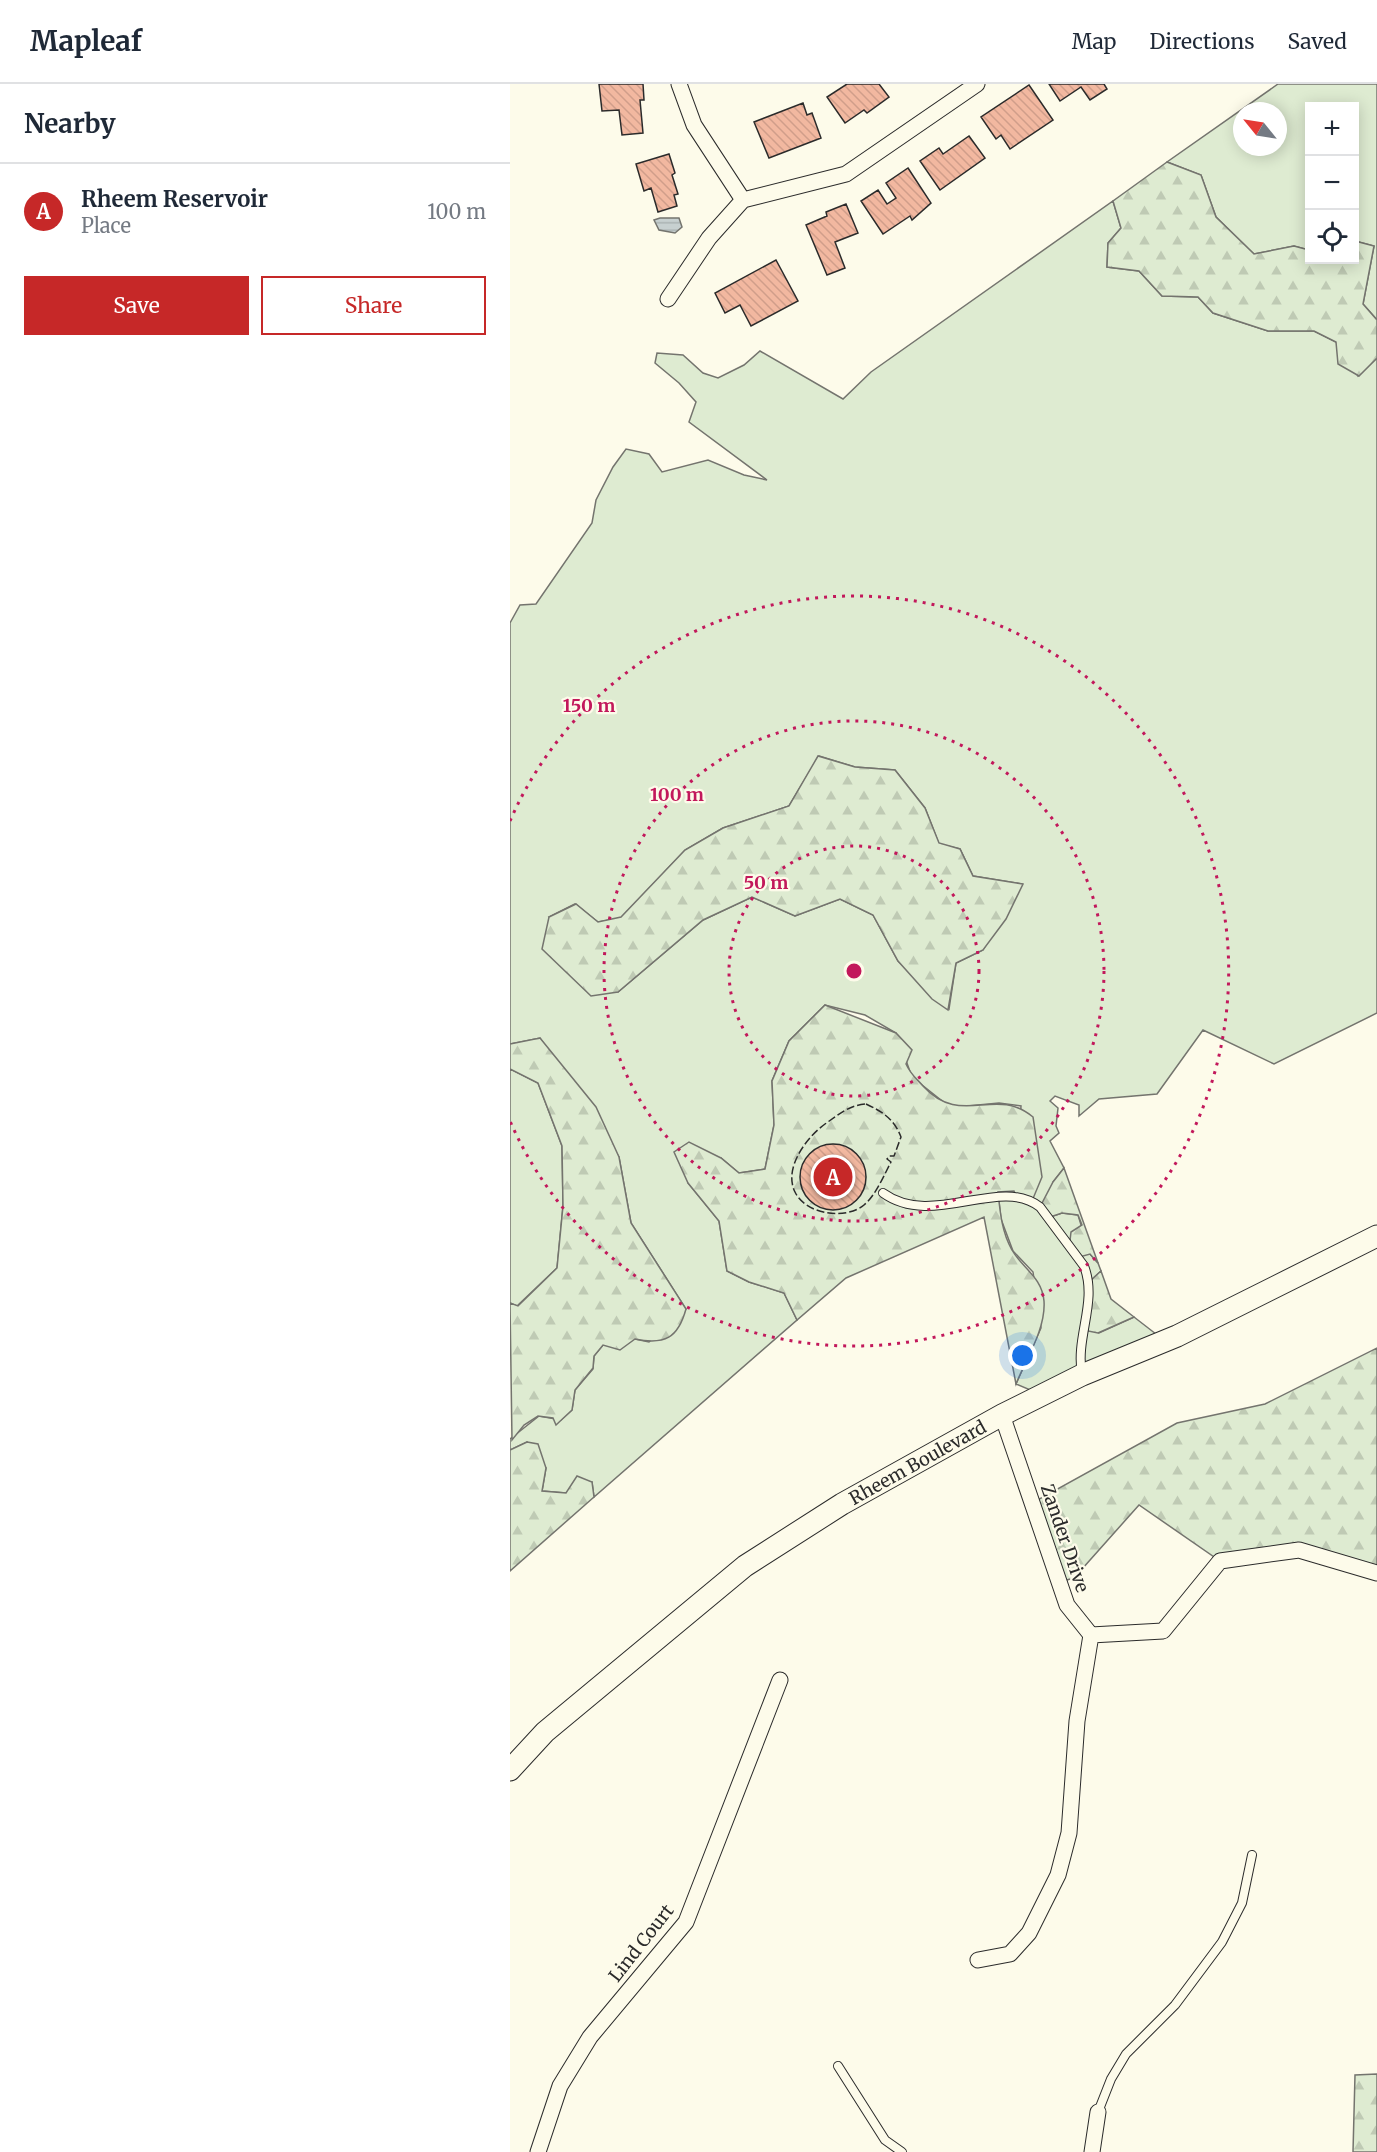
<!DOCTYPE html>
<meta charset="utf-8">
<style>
body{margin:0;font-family:Merriweather,serif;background:#f2f2f3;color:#1f2937}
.controls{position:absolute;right:18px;top:18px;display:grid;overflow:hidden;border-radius:0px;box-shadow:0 3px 15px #0003}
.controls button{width:54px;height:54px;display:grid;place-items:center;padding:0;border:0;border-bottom:2px solid #e0e1e3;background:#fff;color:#1f2937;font:30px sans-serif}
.compass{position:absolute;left:723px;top:18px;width:54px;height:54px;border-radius:50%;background:#fff;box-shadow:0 3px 15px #0003;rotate:300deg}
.you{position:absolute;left:513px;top:1272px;width:21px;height:21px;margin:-15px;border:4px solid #fff;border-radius:50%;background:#1a73e8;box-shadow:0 0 0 9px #1a73e833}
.badge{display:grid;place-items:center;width:39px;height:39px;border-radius:50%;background:#c62828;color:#fff;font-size:20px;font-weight:700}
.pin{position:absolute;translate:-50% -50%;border:3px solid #fff;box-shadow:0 2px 6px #0006}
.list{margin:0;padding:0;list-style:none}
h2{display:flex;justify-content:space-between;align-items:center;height:78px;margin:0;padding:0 24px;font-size:26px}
h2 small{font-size:20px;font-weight:400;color:#747a83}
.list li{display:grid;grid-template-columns:39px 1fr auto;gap:18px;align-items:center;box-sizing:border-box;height:96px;padding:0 24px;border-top:2px solid #e0e1e3}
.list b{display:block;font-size:22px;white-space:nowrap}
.list p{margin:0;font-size:20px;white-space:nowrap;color:#747a83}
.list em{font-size:20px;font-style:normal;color:#747a83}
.actions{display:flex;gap:12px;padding:18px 24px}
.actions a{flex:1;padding:14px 0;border:2px solid #c62828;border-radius:0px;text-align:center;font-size:21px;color:#c62828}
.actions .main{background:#c62828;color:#fff}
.icon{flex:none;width:33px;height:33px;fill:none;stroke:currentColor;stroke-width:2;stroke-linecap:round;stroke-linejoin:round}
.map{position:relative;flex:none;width:867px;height:2068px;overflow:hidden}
header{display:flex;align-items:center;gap:36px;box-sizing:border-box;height:84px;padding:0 30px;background:#fff;border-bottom:2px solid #e0e1e3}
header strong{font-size:28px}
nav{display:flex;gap:33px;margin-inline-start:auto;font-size:21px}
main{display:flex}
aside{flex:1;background:#fff}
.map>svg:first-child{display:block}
.green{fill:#deebd1;stroke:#74746e;stroke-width:1.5;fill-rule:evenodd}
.forest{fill:url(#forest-firs);stroke:#74746e;stroke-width:1.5}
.water{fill:url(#water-rules);stroke:#74746e;stroke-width:1.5}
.building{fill:url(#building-back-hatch);stroke:#2b2b2b;stroke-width:1.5}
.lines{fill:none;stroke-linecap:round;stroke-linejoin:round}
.lane-casing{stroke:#2b2b2b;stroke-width:10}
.street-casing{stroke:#2b2b2b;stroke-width:17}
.secondary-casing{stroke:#2b2b2b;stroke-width:23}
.lane{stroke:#fdfbea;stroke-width:8}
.street{stroke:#fdfbea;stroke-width:15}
.secondary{stroke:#fdfbea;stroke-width:21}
.fence{stroke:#2b2b2b;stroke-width:1.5;stroke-dasharray:8 3;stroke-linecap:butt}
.ring{fill:none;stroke:#c2185b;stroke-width:3;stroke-dasharray:3 6}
.labels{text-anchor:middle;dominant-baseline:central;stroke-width:4.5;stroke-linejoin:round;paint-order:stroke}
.street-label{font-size:18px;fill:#2b2b2b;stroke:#fdfbea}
.centre{fill:#c2185b;stroke:#fdfbea;stroke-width:3}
.ring-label{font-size:18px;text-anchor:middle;font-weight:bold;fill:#c2185b;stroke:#fdfbea;stroke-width:4.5;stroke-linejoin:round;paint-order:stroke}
</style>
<header>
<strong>Mapleaf</strong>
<nav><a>Map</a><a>Directions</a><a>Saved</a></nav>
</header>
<main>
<aside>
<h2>Nearby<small></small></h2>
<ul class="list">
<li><span class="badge">A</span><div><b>Rheem Reservoir</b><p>Place</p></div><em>100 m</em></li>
</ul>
<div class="actions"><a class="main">Save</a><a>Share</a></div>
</aside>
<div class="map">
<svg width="867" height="2068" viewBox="0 0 867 2068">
<defs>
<pattern id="forest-firs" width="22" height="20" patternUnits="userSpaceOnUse" patternTransform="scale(1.5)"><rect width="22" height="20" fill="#deebd1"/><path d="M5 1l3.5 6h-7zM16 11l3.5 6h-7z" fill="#bfcab4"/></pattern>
<pattern id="water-rules" width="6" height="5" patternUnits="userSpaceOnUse" patternTransform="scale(1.5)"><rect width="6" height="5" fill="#c7d0d0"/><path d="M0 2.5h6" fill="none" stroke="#abb3b3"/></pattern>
<pattern id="building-back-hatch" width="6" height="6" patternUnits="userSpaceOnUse" patternTransform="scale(1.5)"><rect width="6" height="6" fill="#f2b8a0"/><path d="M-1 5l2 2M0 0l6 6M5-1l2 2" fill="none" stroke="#d09e8a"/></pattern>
</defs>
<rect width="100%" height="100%" fill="#fdfbea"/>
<!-- green -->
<path class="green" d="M 768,0 L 867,0 L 867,236 L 853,220 L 864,162 L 845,157 L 844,22 L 800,22 L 799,166 L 784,162 L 744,170 L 706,133 L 691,91 L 657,78 ZM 732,27 L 768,27 L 768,63 L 732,63 Z
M 603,117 L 611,144 L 598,159 L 597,183 L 629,187 L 652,212 L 688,213 L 703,229 L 758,247 L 804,247 L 826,258 L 848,292 L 867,274 L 867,929 L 764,980 L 693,946 L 647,1010 L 589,1015 L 569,1032 L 569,1021 L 545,1012 L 540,1017 L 548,1024 L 546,1042 L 549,1049 L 540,1057 L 554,1084 L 543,1098 L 537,1134 L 552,1129 L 568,1131 L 580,1170 L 588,1179 L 591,1187 L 579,1198 L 589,1249 L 624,1233 L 655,1257 L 532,1311 L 506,1300 L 531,1244 L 523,1188 L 503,1167 L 491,1135 L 488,1108 L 505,1107 L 511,1022 L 489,1019 L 447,1023 L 436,1020 L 402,993 L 386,949 L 355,931 L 315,921 L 279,957 L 262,997 L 264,1041 L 255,1085 L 229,1089 L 211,1074 L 178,1099 L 209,1137 L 217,1187 L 239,1198 L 274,1209 L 287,1236 L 84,1413 L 82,1398 L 56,1409 L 32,1407 L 36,1384 L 17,1358 L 0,1366 L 0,1355 L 29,1332 L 51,1336 L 62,1326 L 65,1306 L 83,1285 L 84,1272 L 93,1261 L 125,1255 L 139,1258 L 176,1225 L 121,1139 L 109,1073 L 30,954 L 0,960 L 0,539 L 10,521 L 26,520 L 82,439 L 86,416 L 103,383 L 116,365 L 139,370 L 152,388 L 198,376 L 234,391 L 257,396 L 179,338 L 186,318 L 169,299 L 145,279 L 147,269 L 173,271 L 193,289 L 208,294 L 234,281 L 250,267 L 333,315 L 361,288 ZM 309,672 L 345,683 L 385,686 L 415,724 L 429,760 L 450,765 L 463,792 L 512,800 L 473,866 L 446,879 L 439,925 L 388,877 L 363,831 L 330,815 L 285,832 L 242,813 L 193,836 L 108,908 L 39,833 L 65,820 L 88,838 L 111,834 L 175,766 L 213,744 L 279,722 Z
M 0,985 L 28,999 L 52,1062 L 53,1122 L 47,1184 L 7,1222 L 0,1219 Z"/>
<!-- forest -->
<path class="forest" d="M 657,78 L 691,91 L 706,133 L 744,170 L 784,162 L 799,166 L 800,176 L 844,176 L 845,157 L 864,162 L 853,220 L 867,236 L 867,274 L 849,292 L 828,280 L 826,258 L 804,247 L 758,247 L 703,229 L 688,213 L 652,212 L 629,187 L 597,183 L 598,159 L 611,144 L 603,117 Z
M 308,672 L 345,683 L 385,686 L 415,724 L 429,759 L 450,765 L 463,792 L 513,800 L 496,835 L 473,866 L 446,879 L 438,926 L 422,915 L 388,877 L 363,831 L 330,815 L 285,832 L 242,813 L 193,836 L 108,908 L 81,912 L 32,865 L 39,833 L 66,820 L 88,838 L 111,833 L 175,766 L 213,744 L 279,722 Z
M 315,921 L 386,949 L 402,966 L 396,980 C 401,991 406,994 413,1002 C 451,1044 485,1001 523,1033 L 532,1093 L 522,1117 L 507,1114 L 504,1107 L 488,1108 C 490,1128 492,1149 502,1166 C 512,1184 532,1193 534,1217 C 536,1245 516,1275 506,1300 L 474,1133 L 336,1194 L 287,1236 L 274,1209 L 239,1198 L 217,1187 L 209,1137 L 178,1099 L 164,1068 L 179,1058 L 211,1074 L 229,1089 L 255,1085 L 264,1041 L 262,997 L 279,957 Z
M 30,954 L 86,1023 L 109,1073 L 121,1139 L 176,1225 C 168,1254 155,1261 125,1255 L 110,1266 L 93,1261 L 84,1272 L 83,1284 L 65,1306 L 62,1326 L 46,1341 L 43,1334 L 28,1332 L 14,1341 L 2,1356 L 0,1219 L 8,1222 L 47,1184 L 53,1122 L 52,1062 L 28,999 L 0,985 L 0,960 Z
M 554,1084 L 588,1179 L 580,1170 L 566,1174 L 559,1165 L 561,1148 L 572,1141 L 568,1131 L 552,1129 L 537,1134 L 530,1123 L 543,1098 Z
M 591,1187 L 601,1215 L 624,1233 L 588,1249 L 573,1246 L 579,1198 Z
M 867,1264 L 867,1489 L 789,1466 L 710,1477 L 629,1421 L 564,1494 L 549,1498 L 522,1419 L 667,1339 L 755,1320 Z
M 17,1358 L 28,1360 L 36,1384 L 32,1407 L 56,1409 L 67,1392 L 82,1398 L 84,1413 L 0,1487 L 0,1366 Z
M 867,1990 L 867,2068 L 843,2068 L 845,1991 Z"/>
<!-- water -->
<path class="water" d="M 150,134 L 169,134 L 172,143 L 165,149 L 149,146 L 144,136 Z"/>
<!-- building -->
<path class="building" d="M 89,0 L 133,0 L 134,16 L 130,16 L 133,49 L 112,51 L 109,26 L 92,27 Z
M 337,0 L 369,0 L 379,13 L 357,29 L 354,26 L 335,39 L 317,13 Z
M 539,0 L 594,0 L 597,5 L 580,16 L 571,3 L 550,17 Z
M 519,1 L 543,36 L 500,65 L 491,51 L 486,55 L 471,33 Z
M 293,19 L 297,31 L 302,29 L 311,54 L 259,74 L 244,38 Z
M 459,52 L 475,74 L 430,106 L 410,77 L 429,64 L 433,70 Z
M 159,70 L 165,89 L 162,91 L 168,110 L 164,111 L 167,122 L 148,128 L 141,104 L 134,107 L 126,80 Z
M 398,84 L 421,119 L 402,136 L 400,132 L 373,150 L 351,117 L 368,106 L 377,120 L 386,114 L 376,99 Z
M 336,120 L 348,149 L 325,158 L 335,184 L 317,191 L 296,141 L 317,132 L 316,128 Z
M 266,176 L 288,217 L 241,242 L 230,221 L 215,229 L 205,209 Z
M290 1093a33 33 0 1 1 66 0a33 33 0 1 1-66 0Z"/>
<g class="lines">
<!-- lane casing -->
<g class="lane-casing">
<path id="lane" d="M 373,1109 C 423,1145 489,1091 530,1123 L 574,1182 C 588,1218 565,1253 572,1290
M 328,1982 L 375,2056 L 392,2068
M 588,2028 L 601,1995 L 616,1970 L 665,1921 L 712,1858 L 732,1819 L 742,1771"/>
</g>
<!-- street casing -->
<g class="street-casing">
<path id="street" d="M 169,0 L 184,41 L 233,116
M 158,215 L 199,154 L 233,116 L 336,90 L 467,0
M 492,1331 L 557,1521 L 581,1551 L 653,1547 L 710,1477 L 789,1466 L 867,1489
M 468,1876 L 500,1870 L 519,1849 L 548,1791 L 559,1749 L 567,1637 L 581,1551
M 28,2068 L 50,2002 L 80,1953 L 176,1838 L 270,1596
M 582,2068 L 588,2028"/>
</g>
<!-- secondary casing -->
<g class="secondary-casing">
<g id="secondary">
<path id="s1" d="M 0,1686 L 35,1648 L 235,1482 L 332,1420 L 492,1331 L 572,1291 L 667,1252 L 867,1152"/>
</g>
</g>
<!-- lane -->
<use href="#lane" class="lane"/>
<!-- street -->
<use href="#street" class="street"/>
<!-- secondary -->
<use href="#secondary" class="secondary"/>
<!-- fence -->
<path class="fence" d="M 356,1020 C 373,1028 384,1035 391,1053 L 384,1072 L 379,1072 L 377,1075 L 381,1078 C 374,1091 366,1111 354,1121 C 336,1136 296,1131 285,1108 C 273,1084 297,1053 315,1040 C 328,1031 339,1021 356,1020 Z"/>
</g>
<!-- distance rings -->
<g class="ring">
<circle cx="344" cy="887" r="125"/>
<circle cx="344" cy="887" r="250"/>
<path d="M0 737A375 375 0 1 1 0 1037"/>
</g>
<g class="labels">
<!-- street labels -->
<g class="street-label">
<text stroke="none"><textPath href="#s1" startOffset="513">Rheem Boulevard</textPath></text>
<text transform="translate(555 1454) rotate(71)">Zander Drive</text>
<text transform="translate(131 1859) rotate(-52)">Lind Court</text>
</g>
</g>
<circle cx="344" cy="887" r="9" class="centre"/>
<g class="ring-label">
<text x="79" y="628">150 m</text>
<text x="167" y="717">100 m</text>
<text x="256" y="805">50 m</text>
</g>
</svg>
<div class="controls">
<button>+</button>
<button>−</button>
<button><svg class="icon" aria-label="locate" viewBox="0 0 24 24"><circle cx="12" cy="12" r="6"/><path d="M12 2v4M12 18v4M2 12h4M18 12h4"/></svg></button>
</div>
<svg class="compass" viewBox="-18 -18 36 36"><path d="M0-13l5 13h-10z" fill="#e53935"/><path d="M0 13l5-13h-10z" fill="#747a83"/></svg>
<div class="you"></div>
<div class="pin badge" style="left:323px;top:1093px">A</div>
</div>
</main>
